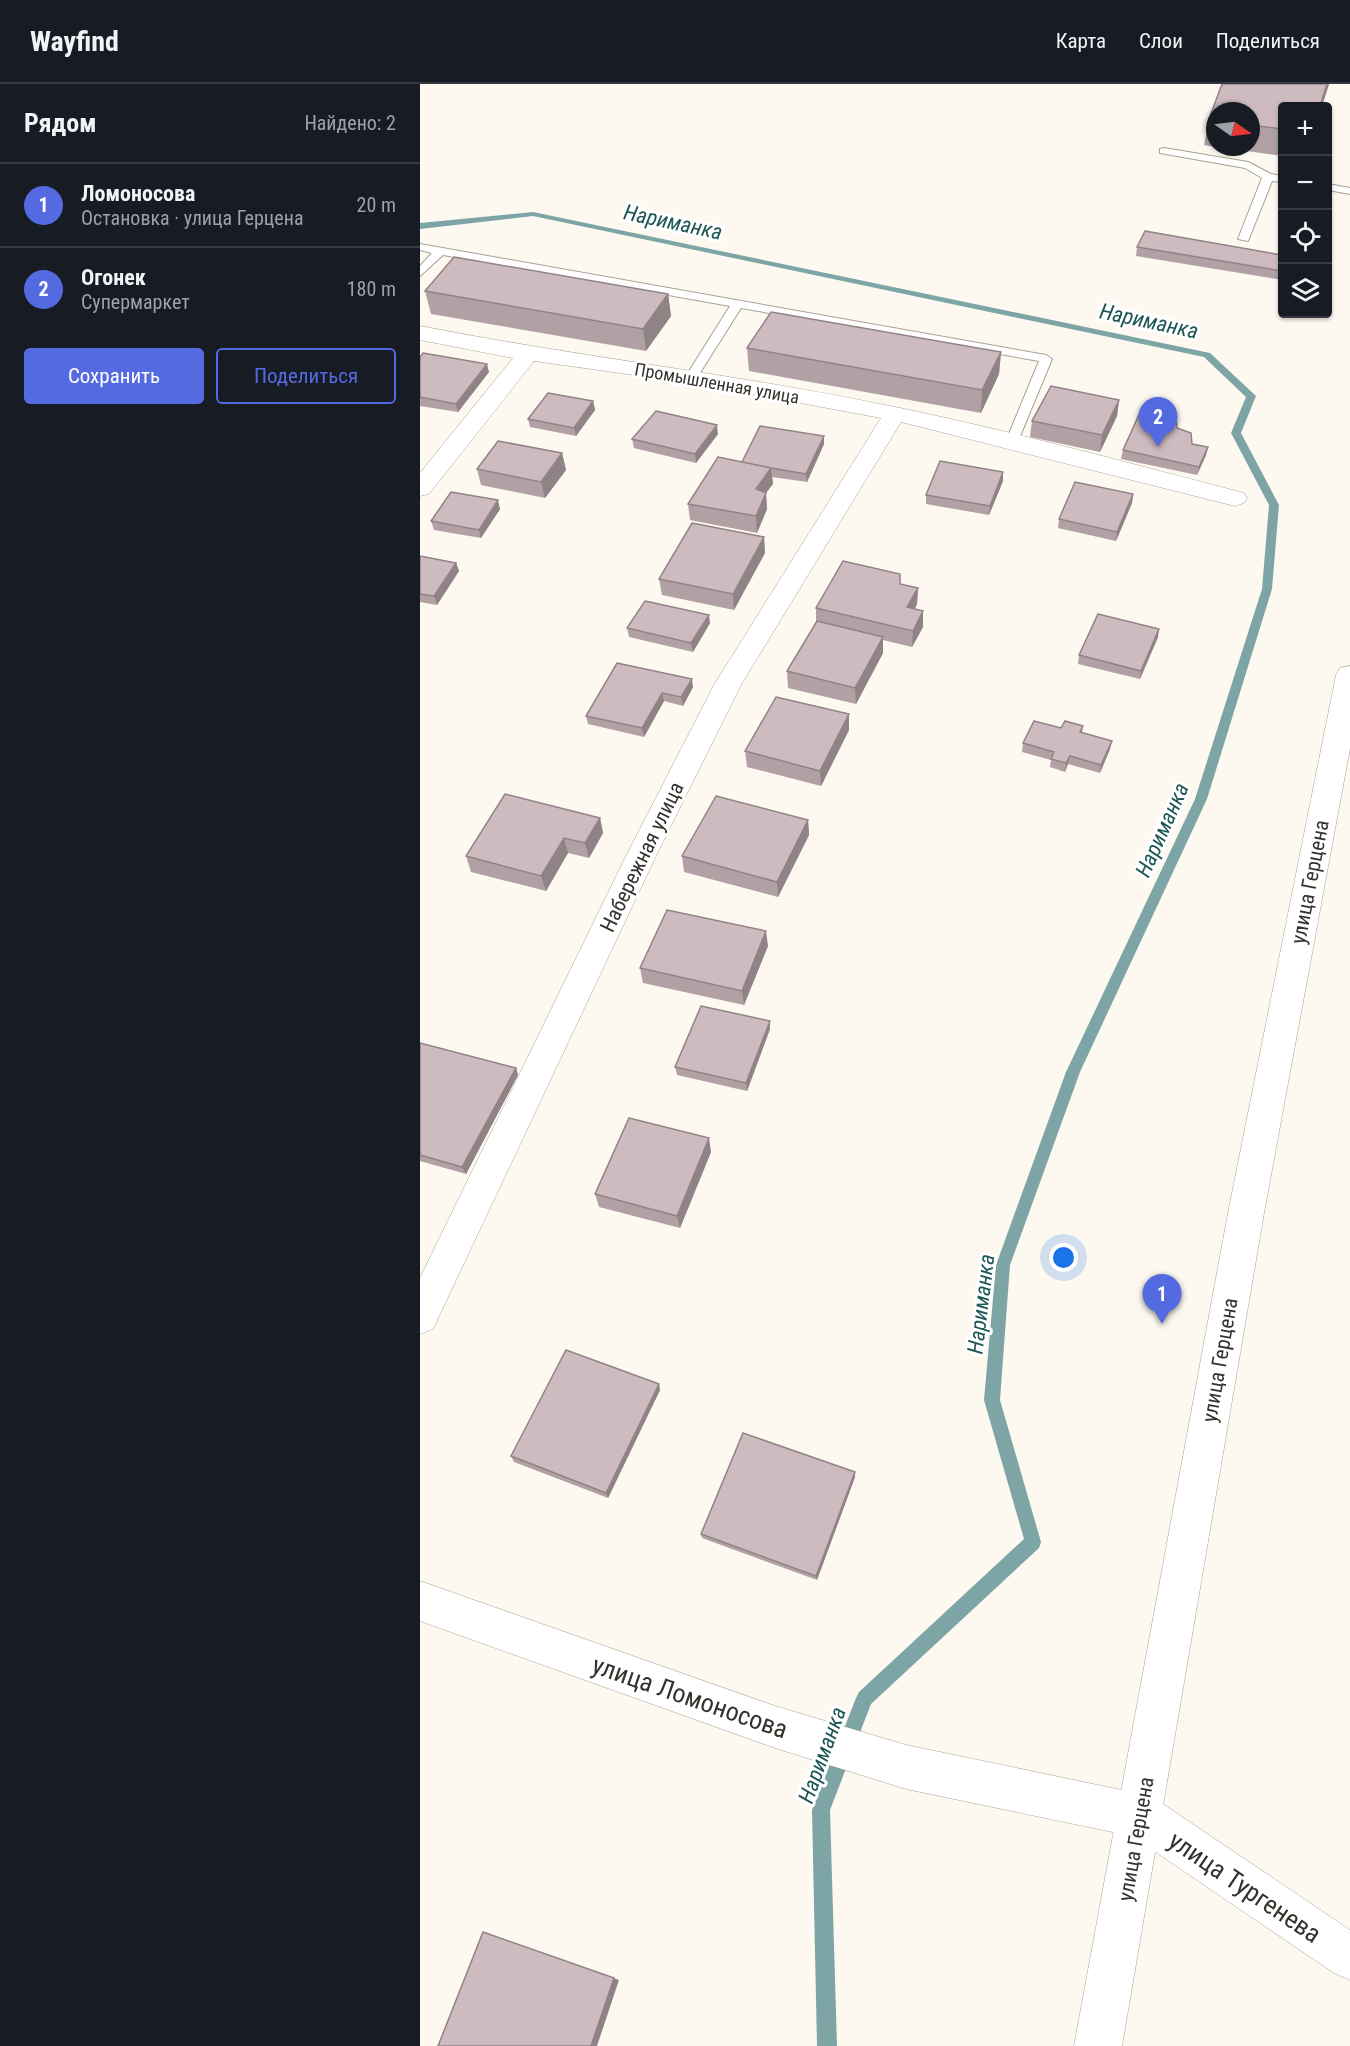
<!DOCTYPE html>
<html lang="ru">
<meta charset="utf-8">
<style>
body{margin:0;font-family:"Roboto Condensed",sans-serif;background:#242831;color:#f1f3f6}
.controls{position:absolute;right:18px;top:18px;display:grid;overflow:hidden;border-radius:6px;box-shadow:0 2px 4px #0004}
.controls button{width:54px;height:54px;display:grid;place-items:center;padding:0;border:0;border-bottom:2px solid #363941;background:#171b24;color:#f1f3f6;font:30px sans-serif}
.compass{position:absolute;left:786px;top:18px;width:54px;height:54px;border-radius:50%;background:#171b24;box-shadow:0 2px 4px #0004;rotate:104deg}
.you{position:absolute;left:644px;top:1174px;width:21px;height:21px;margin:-15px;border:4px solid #fff;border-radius:50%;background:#1a73e8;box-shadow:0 0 0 9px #1a73e833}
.badge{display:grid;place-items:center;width:39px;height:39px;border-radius:50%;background:#536ae0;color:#fff;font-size:20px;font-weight:700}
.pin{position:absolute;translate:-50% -50px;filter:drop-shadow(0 2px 3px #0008)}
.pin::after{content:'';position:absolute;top:32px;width:21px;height:18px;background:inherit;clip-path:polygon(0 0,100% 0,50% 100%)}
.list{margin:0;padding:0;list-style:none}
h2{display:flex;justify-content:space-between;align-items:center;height:78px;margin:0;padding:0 24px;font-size:26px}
h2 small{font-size:20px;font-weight:400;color:#9ea1a6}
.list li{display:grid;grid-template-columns:39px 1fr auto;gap:18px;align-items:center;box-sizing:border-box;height:84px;padding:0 24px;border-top:2px solid #363941}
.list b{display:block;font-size:22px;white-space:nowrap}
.list p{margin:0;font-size:20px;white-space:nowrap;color:#9ea1a6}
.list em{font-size:20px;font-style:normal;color:#9ea1a6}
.actions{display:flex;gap:12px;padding:18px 24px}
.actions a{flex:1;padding:14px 0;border:2px solid #536ae0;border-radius:6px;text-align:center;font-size:21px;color:#536ae0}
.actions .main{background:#536ae0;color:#fff}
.icon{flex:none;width:33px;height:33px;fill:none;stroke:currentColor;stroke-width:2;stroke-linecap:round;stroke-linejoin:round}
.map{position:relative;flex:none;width:930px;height:1962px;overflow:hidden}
header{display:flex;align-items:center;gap:36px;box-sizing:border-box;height:84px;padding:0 30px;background:#171b24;border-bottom:2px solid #363941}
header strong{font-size:28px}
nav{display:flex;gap:33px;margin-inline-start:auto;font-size:21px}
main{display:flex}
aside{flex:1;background:#171b24}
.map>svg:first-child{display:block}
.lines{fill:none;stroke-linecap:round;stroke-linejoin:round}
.stream{fill:#7ea5a5;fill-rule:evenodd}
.service-casing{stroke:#a9a193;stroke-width:2}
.minor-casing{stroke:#a9a193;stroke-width:1}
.tertiary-casing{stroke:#a9a193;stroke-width:1}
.secondary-casing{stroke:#a9a193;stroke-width:1}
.service{fill:#fff;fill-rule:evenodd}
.minor{fill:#fff;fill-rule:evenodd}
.tertiary{fill:#fff;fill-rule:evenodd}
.secondary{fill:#fff;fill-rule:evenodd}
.wall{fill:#b1a1a5}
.shaded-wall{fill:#908386}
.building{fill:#cebbc0;stroke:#908386;stroke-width:1.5}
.labels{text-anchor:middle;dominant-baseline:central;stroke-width:6;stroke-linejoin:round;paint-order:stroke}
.far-street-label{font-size:18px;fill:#36322d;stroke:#fff}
.street-label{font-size:21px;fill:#36322d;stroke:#fff}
.water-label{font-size:22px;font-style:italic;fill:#1e5656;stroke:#fff}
.near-street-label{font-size:26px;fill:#36322d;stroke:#fff}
</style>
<header>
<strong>Wayfind</strong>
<nav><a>Карта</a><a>Слои</a><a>Поделиться</a></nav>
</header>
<main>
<aside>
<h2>Рядом<small>Найдено: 2</small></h2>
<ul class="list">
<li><span class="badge">1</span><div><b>Ломоносова</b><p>Остановка · улица Герцена</p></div><em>20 m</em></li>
<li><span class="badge">2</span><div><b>Огонек</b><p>Супермаркет</p></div><em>180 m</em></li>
</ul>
<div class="actions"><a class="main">Сохранить</a><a>Поделиться</a></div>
</aside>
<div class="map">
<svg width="930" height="1962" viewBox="0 0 930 1962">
<rect width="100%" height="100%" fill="#fef9f0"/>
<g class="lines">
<!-- stream -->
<path class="stream" d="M 113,128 L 790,269 L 836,312 L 821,349 L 859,421 L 852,505 L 787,715 L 660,988 L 590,1181 L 580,1316 L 621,1458 L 619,1464 L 451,1620 L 410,1726 L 417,1962 L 397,1962 L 392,1726 L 436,1614 L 439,1608 L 604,1455 L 564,1316 L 576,1181 L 646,988 L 775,715 L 842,505 L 849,421 L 811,349 L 826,313 L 784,273 L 113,132 L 0,145 L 0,139 Z"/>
<!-- service casing -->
<g class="service-casing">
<path id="service" d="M 744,64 L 828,78 L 851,90 L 862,92 L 862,98 L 852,97 L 828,157 L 818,155 L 842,94 L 825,84 L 740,69 L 740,65 Z
M 908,100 L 930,104 L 930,110 L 908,106 Z
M 0,160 L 626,271 L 632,275 L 598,357 L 592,361 L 586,357 L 619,277 L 321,224 L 278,292 L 272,296 L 266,292 L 310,222 L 23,171 L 0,192 L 0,182 L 12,169 L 0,166 Z"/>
</g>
<!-- minor casing -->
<g class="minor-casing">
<path id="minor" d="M 0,242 C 158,273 317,290 475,323 C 592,347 708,379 824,409 L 827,414 L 824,419 L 815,422 L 481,338 L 321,601 L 235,774 L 13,1245 L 0,1250 L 0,1194 L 205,774 L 294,601 L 461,334 L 272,299 L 114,277 L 9,410 L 0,412 L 0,389 L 93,274 L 0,256 Z"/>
</g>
<!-- tertiary casing -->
<g class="tertiary-casing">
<path id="tertiary" d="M 0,1497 L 355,1622 L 486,1661 L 721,1710 L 737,1716 L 930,1846 L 930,1896 L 914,1889 L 712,1752 L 486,1705 L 355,1664 L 0,1537 Z"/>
</g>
<!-- secondary casing -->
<g class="secondary-casing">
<path id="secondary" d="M 930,582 L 930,664 L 844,1129 L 702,1962 L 654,1962 L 808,1129 L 916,591 L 920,584 Z"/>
</g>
<!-- service -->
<use href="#service" class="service"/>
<!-- minor -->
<use href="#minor" class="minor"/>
<!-- tertiary -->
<use href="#tertiary" class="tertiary"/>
<!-- secondary -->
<use href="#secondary" class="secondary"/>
</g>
<!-- wall -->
<path class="wall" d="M 802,0 L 909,0 L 902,22 L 862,22 L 862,72 L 797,63 L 831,63 L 831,27 L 795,27 L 795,63 L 784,61 L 789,35 Z
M 717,163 L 862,171 L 862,196 L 716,172 Z
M 5,207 L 248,210 L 251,232 L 226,267 L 11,230 Z
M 327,264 L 581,268 L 579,290 L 561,329 L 329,287 Z
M 0,273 L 69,288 L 38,328 L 0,322 Z
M 699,316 L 697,332 L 680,368 L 610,353 L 612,337 Z
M 173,317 L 175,326 L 156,352 L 110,343 L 108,335 Z
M 757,344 L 772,360 L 788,363 L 786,371 L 777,391 L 701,375 L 703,366 Z
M 298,350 L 276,379 L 214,364 L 212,355 Z
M 404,352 L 404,360 L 387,398 L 352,393 L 353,400 L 346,409 L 347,425 L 337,449 L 270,436 L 268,420 L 322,378 Z
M 142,369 L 146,386 L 125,414 L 61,401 L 57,385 Z
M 583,388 L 583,397 L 569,431 L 506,420 L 506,411 Z
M 713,410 L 712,419 L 696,457 L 638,444 L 639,435 Z
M 80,425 L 61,454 L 14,446 L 11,437 Z
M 344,453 L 345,469 L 314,526 L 242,511 L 239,495 Z
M 0,472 L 36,479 L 39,487 L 17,521 L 0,518 Z
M 480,500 L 498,504 L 497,520 L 495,525 L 503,527 L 503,543 L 492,563 L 463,556 L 463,569 L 436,620 L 368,604 L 367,587 L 396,538 L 396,524 Z
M 290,539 L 273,568 L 209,553 L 207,544 Z
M 738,553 L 720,595 L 658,580 L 659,571 Z
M 197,579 L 273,603 L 263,622 L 244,617 L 224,653 L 168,640 L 166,632 Z
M 663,642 L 662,649 L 690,665 L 680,689 L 648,680 L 645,688 L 630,683 L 631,676 L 602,668 L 603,659 L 641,644 Z
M 429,646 L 401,702 L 327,683 L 325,667 Z
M 180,734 L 183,749 L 169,774 L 148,769 L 126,807 L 51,788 L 46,772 Z
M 388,736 L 389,751 L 358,813 L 264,788 L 262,772 Z
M 348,862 L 324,921 L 223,899 L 220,884 Z
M 350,937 L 350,945 L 327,1007 L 257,991 L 255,983 Z
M 0,959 L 96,984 L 98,991 L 46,1090 L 0,1077 Z
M 291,1068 L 260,1144 L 179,1123 L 175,1110 Z
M 239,1300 L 240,1306 L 188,1414 L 94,1378 L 91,1372 Z
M 435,1393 L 397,1496 L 282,1454 L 281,1450 Z"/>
<!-- shaded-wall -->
<path class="shaded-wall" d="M 907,0 L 909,0 L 902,22 L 900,22 Z
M 248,210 L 251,232 L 226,267 L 223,245 Z
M 581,268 L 579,290 L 561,329 L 562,306 Z
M 67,280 L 69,288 L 38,328 L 36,320 Z
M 699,316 L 697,332 L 680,368 L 682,351 Z
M 173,317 L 175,326 L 156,352 L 154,344 Z
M 297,341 L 298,350 L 276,379 L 275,370 Z
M 404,352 L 404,360 L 387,398 L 386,390 Z
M 788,363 L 786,371 L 777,391 L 779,383 Z
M 142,369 L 146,386 L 125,414 L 121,398 Z
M 351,384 L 353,400 L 346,409 L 347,425 L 337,449 L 336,432 L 336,405 Z
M 583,388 L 583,397 L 569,431 L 570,422 Z
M 713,410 L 712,419 L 696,457 L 697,448 Z
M 78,416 L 80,425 L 61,454 L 59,446 Z
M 344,453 L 345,469 L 314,526 L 313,510 Z
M 36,479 L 39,487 L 17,521 L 14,512 Z
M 498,504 L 497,520 L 487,540 L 487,523 Z
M 503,527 L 503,543 L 492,563 L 493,547 Z
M 289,531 L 290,539 L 273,568 L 271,559 Z
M 739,545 L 738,553 L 720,595 L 721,587 Z
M 463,553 L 463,569 L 436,620 L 435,604 Z
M 272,595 L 273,603 L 263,622 L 261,613 Z
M 242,609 L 244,617 L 224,653 L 222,644 Z
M 429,630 L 429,646 L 401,702 L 400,687 Z
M 692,657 L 690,665 L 680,689 L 681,681 Z
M 650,672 L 648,680 L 645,688 L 646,679 Z
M 180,734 L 183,749 L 169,774 L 165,759 Z
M 388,736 L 389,751 L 358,813 L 357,798 Z
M 144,754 L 148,769 L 126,807 L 121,792 Z
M 346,847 L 348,862 L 324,921 L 322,907 Z
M 350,937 L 350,945 L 327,1007 L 326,999 Z
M 96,984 L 98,991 L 46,1090 L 42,1083 Z
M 289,1054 L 291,1068 L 260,1144 L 257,1132 Z
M 239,1300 L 240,1306 L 188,1414 L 186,1409 Z
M 435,1388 L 435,1393 L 397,1496 L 396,1492 Z
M 63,1848 L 199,1896 L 177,1962 L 171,1962 Z"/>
<!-- building -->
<path class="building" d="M 802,0 L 907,0 L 900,22 L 862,22 L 862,45 L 831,41 L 831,27 L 795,27 L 795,36 L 789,35 Z
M 725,147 L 862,171 L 862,187 L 717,163 Z
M 34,173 L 248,210 L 223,245 L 5,207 Z
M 351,228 L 581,268 L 562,306 L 327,264 Z
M 3,269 L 67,280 L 36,320 L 0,313 L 0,273 Z
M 631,302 L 699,316 L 682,351 L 612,337 Z
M 128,309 L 173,317 L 154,344 L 108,335 Z
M 721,326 L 756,333 L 757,344 L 771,349 L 772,360 L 788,363 L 779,383 L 703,366 Z
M 236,327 L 297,341 L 275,370 L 212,355 Z
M 340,342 L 404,352 L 386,390 L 351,384 L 322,378 Z
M 78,357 L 142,369 L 121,398 L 57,385 Z
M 298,373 L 351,384 L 336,405 L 346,409 L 336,432 L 268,420 Z
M 520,377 L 583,388 L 570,422 L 506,411 Z
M 655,398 L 713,410 L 697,448 L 639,435 Z
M 31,408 L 78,416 L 59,446 L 11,437 Z
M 272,439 L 344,453 L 313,510 L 239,495 Z
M 0,472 L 36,479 L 14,512 L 0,510 Z
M 423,477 L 480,490 L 480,500 L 498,504 L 487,523 L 503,527 L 493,547 L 396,524 Z
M 225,517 L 289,531 L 271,559 L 207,544 Z
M 678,530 L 739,545 L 721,587 L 659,571 Z
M 397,537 L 463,553 L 435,604 L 367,587 Z
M 197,579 L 272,595 L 261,613 L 242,609 L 222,644 L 166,632 Z
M 356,613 L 429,630 L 400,687 L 325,667 Z
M 614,637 L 641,644 L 645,637 L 663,642 L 660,648 L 692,657 L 681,681 L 650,672 L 646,679 L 631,675 L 634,668 L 603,659 Z
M 85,710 L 180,734 L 165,759 L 144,754 L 121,792 L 46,772 Z
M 296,712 L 388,736 L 357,798 L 262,772 Z
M 247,826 L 346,847 L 322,907 L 220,884 Z
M 281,922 L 350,937 L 326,999 L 255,983 Z
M 0,959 L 96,984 L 42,1083 L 0,1071 Z
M 209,1034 L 289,1054 L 257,1132 L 175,1110 Z
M 146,1266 L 239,1300 L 186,1409 L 91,1372 Z
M 323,1349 L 435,1388 L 396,1492 L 281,1450 Z
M 63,1848 L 194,1894 L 171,1962 L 18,1962 Z"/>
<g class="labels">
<!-- far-street labels -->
<g class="far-street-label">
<text transform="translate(297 299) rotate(10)">Промышленная улица</text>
</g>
<!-- street labels -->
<g class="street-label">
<text transform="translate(222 773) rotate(-64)">Набережная улица</text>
<text transform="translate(890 798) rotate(-79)">улица Герцена</text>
<text transform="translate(800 1276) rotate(-80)">улица Герцена</text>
<text transform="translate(716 1755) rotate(-80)">улица Герцена</text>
</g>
<!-- water labels -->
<g class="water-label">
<text transform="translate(253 138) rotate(12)">Нариманка</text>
<text transform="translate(729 237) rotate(12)">Нариманка</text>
<text transform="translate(742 746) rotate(-66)">Нариманка</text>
<text transform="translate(561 1220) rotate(-83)">Нариманка</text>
<text transform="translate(402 1671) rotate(-70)">Нариманка</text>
</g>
<!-- near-street labels -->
<g class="near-street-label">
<text transform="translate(270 1613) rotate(19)">улица Ломоносова</text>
<text transform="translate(825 1803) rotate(34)">улица Тургенева</text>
</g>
</g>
</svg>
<div class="controls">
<button>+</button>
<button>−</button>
<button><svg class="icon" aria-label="locate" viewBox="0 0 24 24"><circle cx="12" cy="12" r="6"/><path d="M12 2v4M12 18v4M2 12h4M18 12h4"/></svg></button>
<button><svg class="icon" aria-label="layers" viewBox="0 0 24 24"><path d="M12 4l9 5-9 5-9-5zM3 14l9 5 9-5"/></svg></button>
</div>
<svg class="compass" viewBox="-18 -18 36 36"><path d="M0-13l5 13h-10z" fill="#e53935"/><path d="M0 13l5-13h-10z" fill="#9ea1a6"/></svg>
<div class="you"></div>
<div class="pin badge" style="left:742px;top:1240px">1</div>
<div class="pin badge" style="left:738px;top:363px">2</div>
</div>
</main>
